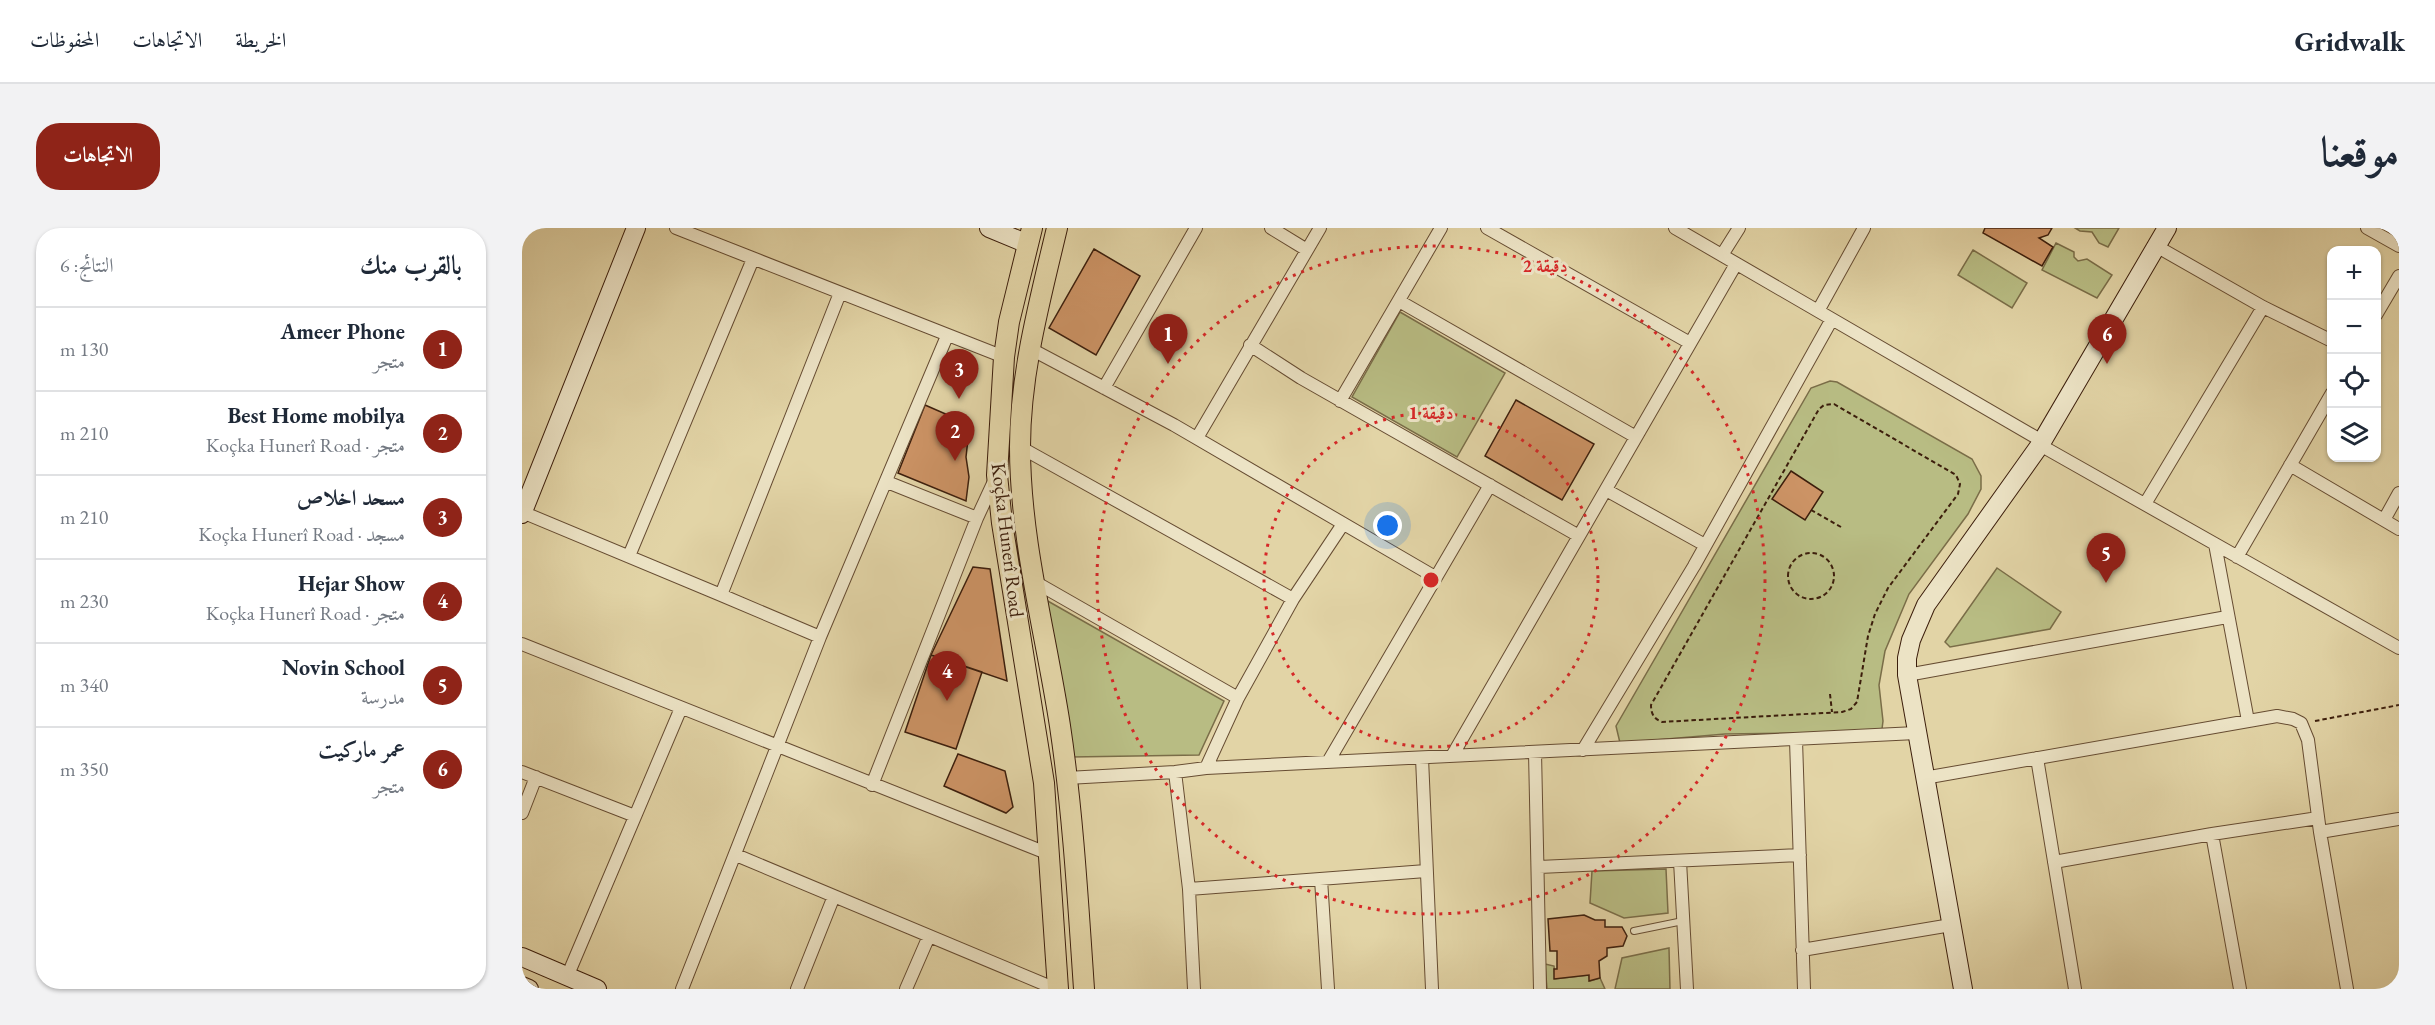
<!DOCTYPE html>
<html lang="ar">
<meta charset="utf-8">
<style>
body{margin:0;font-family:"EB Garamond",Amiri,serif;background:#f2f2f3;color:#1f2937;direction:rtl}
.controls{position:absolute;right:18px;top:18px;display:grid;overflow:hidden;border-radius:12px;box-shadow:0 2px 4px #0004}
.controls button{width:54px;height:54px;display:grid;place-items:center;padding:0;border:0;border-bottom:2px solid #e0e1e3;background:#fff;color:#1f2937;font:30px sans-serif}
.you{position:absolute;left:866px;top:298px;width:21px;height:21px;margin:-15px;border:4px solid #fff;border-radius:50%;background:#1a73e8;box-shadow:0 0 0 9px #1a73e833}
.badge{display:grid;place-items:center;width:39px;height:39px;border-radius:50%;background:#8f2418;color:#fff;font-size:20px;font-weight:700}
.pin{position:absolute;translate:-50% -50px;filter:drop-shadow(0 2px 3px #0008)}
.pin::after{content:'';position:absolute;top:32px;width:21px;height:18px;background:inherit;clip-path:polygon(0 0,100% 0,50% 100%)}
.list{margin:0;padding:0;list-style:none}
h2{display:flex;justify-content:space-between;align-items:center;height:78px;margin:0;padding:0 24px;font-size:26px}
h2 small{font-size:20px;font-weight:400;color:#747a83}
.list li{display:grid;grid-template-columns:39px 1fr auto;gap:18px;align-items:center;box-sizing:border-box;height:84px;padding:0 24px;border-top:2px solid #e0e1e3}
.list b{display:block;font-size:22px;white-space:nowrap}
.list p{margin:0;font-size:20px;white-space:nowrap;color:#747a83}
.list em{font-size:20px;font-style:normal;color:#747a83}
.icon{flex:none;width:33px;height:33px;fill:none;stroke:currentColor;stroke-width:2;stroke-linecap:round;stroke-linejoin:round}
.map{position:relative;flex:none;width:1877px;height:761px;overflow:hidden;direction:ltr;border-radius:24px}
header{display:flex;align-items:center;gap:36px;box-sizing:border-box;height:84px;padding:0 30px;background:#fff;border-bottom:2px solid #e0e1e3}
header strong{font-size:28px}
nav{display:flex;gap:33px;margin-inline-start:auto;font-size:21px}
.intro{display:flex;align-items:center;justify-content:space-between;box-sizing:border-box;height:144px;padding:0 36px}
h1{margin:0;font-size:42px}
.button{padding:15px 27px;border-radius:24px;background:#8f2418;color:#fff;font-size:21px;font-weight:700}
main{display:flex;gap:36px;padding:0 36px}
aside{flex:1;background:#fff;border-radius:24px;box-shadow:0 2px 4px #0004}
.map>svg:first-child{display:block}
.green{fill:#b8bc83;stroke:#7a6d48;stroke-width:1.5}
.building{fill:#cc9365;stroke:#3c1e0c;stroke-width:1.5}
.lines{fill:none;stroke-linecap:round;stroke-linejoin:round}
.lane-casing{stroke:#664c32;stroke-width:8}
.street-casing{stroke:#664c32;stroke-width:14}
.secondary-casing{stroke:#3c1e0c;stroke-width:20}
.primary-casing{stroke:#3c1e0c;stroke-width:22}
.path{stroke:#3c1e0c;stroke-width:2;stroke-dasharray:4.5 3;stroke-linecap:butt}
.lane{stroke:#ece3c5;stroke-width:6}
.street{stroke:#ece3c5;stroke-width:12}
.secondary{stroke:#ece3c5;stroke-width:18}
.primary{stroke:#e2d4a6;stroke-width:20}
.ring{fill:none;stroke:#d62828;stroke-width:3;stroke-dasharray:3 6}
.labels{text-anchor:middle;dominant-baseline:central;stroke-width:6;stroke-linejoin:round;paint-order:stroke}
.street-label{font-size:20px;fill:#3c1e0c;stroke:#ece3c5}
.centre{fill:#d62828;stroke:#ece3c5;stroke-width:3}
.ring-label{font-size:18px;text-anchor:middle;font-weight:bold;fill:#d62828;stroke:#ece3c5;stroke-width:6;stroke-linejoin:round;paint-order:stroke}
</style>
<header>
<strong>Gridwalk</strong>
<nav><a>الخريطة</a><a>الاتجاهات</a><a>المحفوظات</a></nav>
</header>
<div class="intro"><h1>موقعنا</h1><a class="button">الاتجاهات</a></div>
<main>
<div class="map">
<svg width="1877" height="761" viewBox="0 0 1877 761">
<rect width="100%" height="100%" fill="#e2d4a6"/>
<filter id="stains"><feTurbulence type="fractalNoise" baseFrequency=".00333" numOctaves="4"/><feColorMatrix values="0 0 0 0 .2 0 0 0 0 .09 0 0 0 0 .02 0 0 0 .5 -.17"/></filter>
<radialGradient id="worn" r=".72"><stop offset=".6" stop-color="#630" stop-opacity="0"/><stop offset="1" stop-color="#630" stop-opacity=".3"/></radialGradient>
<!-- green -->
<path class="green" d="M 1553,0 L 1597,0 L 1586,19 L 1577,15 L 1570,4 L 1558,3 Z
M 1534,15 L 1552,24 L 1552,29 L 1556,33 L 1565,31 L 1590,47 L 1575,70 L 1520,42 Z
M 1451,22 L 1505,55 L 1490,80 L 1436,47 Z
M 878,84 L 983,145 L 935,229 L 830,169 Z
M 1308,153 L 1315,154 L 1450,231 L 1459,248 L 1459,261 L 1446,286 L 1387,366 L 1363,423 L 1357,457 L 1361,493 L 1360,501 L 1353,504 L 1203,506 L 1098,515 L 1094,498 L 1289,160 Z
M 1475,340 L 1539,384 L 1528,401 L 1428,419 L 1423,414 Z
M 524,372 L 702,473 L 677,527 L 549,529 Z
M 1144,641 L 1146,685 L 1102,690 L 1068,675 L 1070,643 Z
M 1147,720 L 1148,761 L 1093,761 L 1100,730 Z
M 1023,736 L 1032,738 L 1033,751 L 1067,747 L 1068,753 L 1078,750 L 1083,761 L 1025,761 Z"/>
<!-- building -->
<path class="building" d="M 1463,0 L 1530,0 L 1526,7 L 1517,10 L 1531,19 L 1520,38 L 1461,5 Z
M 572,21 L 618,48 L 574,127 L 527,100 Z
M 994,172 L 1072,216 L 1040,272 L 963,228 Z
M 403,177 L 442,194 L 446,211 L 444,229 L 447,249 L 444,273 L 376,245 Z
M 1269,243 L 1301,264 L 1283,292 L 1250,271 Z
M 451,339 L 468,341 L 485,453 L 409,427 Z
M 409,427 L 460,444 L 434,521 L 383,504 Z
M 436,526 L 483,543 L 491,579 L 484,585 L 422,558 Z
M 1062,687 L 1073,692 L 1083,692 L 1083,699 L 1100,699 L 1105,708 L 1101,718 L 1085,720 L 1085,728 L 1077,733 L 1078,750 L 1067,753 L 1067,747 L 1032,751 L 1032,741 L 1035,741 L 1035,723 L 1028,723 L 1026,691 Z"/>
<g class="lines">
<!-- lane casing -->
<g class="lane-casing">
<path id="lane" d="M 1112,703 L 1161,693"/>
</g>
<!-- street casing -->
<g class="street-casing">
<path id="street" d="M 154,0 L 482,129
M 749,0 L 785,22
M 965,0 L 1168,115
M 1153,0 L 1520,213
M 1845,0 L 1877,18
M 1634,18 L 1741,79 L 1810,113
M 1200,27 L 1217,0
M 877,73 L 1114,209
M 1296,83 L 1342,0
M 1854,87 L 1877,48
M 728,117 L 779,150 L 1057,308
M 507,120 L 652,197 L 913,349
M 582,160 L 674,0
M 818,173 L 919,0
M 675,210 L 798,0
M 1518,217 L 1877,420
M 498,219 L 771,371
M 1768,237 L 1877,301
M 365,254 L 455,290
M 1084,262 L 1183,317
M 1623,276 L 1741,79
M 0,284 L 199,367
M 1862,292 L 1877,265
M 1693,316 L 1726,493
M 107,328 L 231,31
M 1715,329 L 1810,165
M 513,354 L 716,470
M 298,409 L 199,367 L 318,65
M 0,416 L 527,626
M 1385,447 L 1705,389
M 1274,512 L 1282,761
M 1061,522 L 1172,338 L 1310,91
M 1013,524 L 1018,761
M 930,528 L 1214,36
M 900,530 L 910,761
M 1515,530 L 1553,761
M 806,534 L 968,257
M 684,540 L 716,470 L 771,371 L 821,296
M 0,544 L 113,588
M 653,544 L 667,661 L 904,643
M 545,550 L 653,544 L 684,540 L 1394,505
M 1402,550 L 1755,488 L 1771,491 L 1779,495 L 1786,512 L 1798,604 L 1825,761
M 350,557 L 455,290 L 474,249
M 0,585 L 14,549
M 1798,604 L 1877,591
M 1690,606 L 1718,761
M 214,627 L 534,761
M 1158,633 L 1165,761
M 1532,634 L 1690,606 L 1796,590
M 1017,639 L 1278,627
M 799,651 L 806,761
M 667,661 L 672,761
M 1280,722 L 1429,697
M 45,749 L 159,480
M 160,761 L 298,409 L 425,108
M 275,761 L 312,668
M 384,761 L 407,708"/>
</g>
<!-- secondary casing -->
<g class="secondary-casing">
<path id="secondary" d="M 467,0 L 506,16
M 0,286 L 114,0
M 0,729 L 75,761
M 0,758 L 7,761
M 1441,761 L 1385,447 L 1385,430 L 1389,412 L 1404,377 L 1518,217 L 1645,0"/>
</g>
<!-- primary casing -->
<g class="primary-casing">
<path id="primary" d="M 510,0 L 487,94 L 482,129 L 475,247 L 480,295 L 522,555 L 536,761
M 535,0 C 518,72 498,145 498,219 C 498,313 524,406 538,498 C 551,585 556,673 562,761"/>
</g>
<!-- path -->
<path class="path" d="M 1312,176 L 1434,247 L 1438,256 L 1436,266 L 1366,360 L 1353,386 L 1346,408 L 1335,474 L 1329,481 L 1320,484 L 1140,494 C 1132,491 1129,486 1129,477 L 1297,181 L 1302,177 Z
M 1289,282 L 1319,299
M1266 348a23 23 0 1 1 46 0a23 23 0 1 1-46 0Z
M 1308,466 L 1310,484
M 1793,493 L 1877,477"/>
<!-- lane -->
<use href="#lane" class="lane"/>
<!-- street -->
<use href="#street" class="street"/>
<!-- secondary -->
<use href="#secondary" class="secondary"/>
<!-- primary -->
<use href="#primary" class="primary"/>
</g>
<!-- distance rings -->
<g class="ring">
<circle cx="909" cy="352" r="167"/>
<circle cx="909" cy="352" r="334"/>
</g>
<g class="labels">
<!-- street labels -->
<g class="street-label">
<text transform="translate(486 312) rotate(83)">Koçka Hunerî Road</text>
</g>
</g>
<circle cx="909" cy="352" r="9" class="centre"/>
<g class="ring-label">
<text x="1023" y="44">2 دقيقة</text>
<text x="909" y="191">1 دقيقة</text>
</g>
<rect width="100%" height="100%" filter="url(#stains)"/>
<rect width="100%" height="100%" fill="url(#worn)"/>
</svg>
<div class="controls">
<button>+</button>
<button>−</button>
<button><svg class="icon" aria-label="locate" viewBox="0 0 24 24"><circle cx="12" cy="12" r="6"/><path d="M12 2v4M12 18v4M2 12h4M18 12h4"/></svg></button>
<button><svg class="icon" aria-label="layers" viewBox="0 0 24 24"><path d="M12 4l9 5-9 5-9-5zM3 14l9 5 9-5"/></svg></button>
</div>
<div class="you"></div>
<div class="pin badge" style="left:646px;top:136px">1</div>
<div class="pin badge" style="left:433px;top:233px">2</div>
<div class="pin badge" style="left:437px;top:171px">3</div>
<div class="pin badge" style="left:425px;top:473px">4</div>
<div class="pin badge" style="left:1584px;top:355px">5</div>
<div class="pin badge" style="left:1585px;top:136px">6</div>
</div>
<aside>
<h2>بالقرب منك<small>النتائج: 6</small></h2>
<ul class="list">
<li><span class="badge">1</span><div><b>Ameer Phone</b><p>متجر</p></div><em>130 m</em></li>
<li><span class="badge">2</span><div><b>Best Home mobilya</b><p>متجر · Koçka Hunerî Road</p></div><em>210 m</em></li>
<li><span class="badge">3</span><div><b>مسحد اخلاص</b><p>مسجد · Koçka Hunerî Road</p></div><em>210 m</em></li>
<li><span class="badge">4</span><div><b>Hejar Show</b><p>متجر · Koçka Hunerî Road</p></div><em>230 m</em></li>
<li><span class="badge">5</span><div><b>Novin School</b><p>مدرسة</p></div><em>340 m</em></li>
<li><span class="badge">6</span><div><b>عمر ماركيت</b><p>متجر</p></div><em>350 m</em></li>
</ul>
</aside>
</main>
